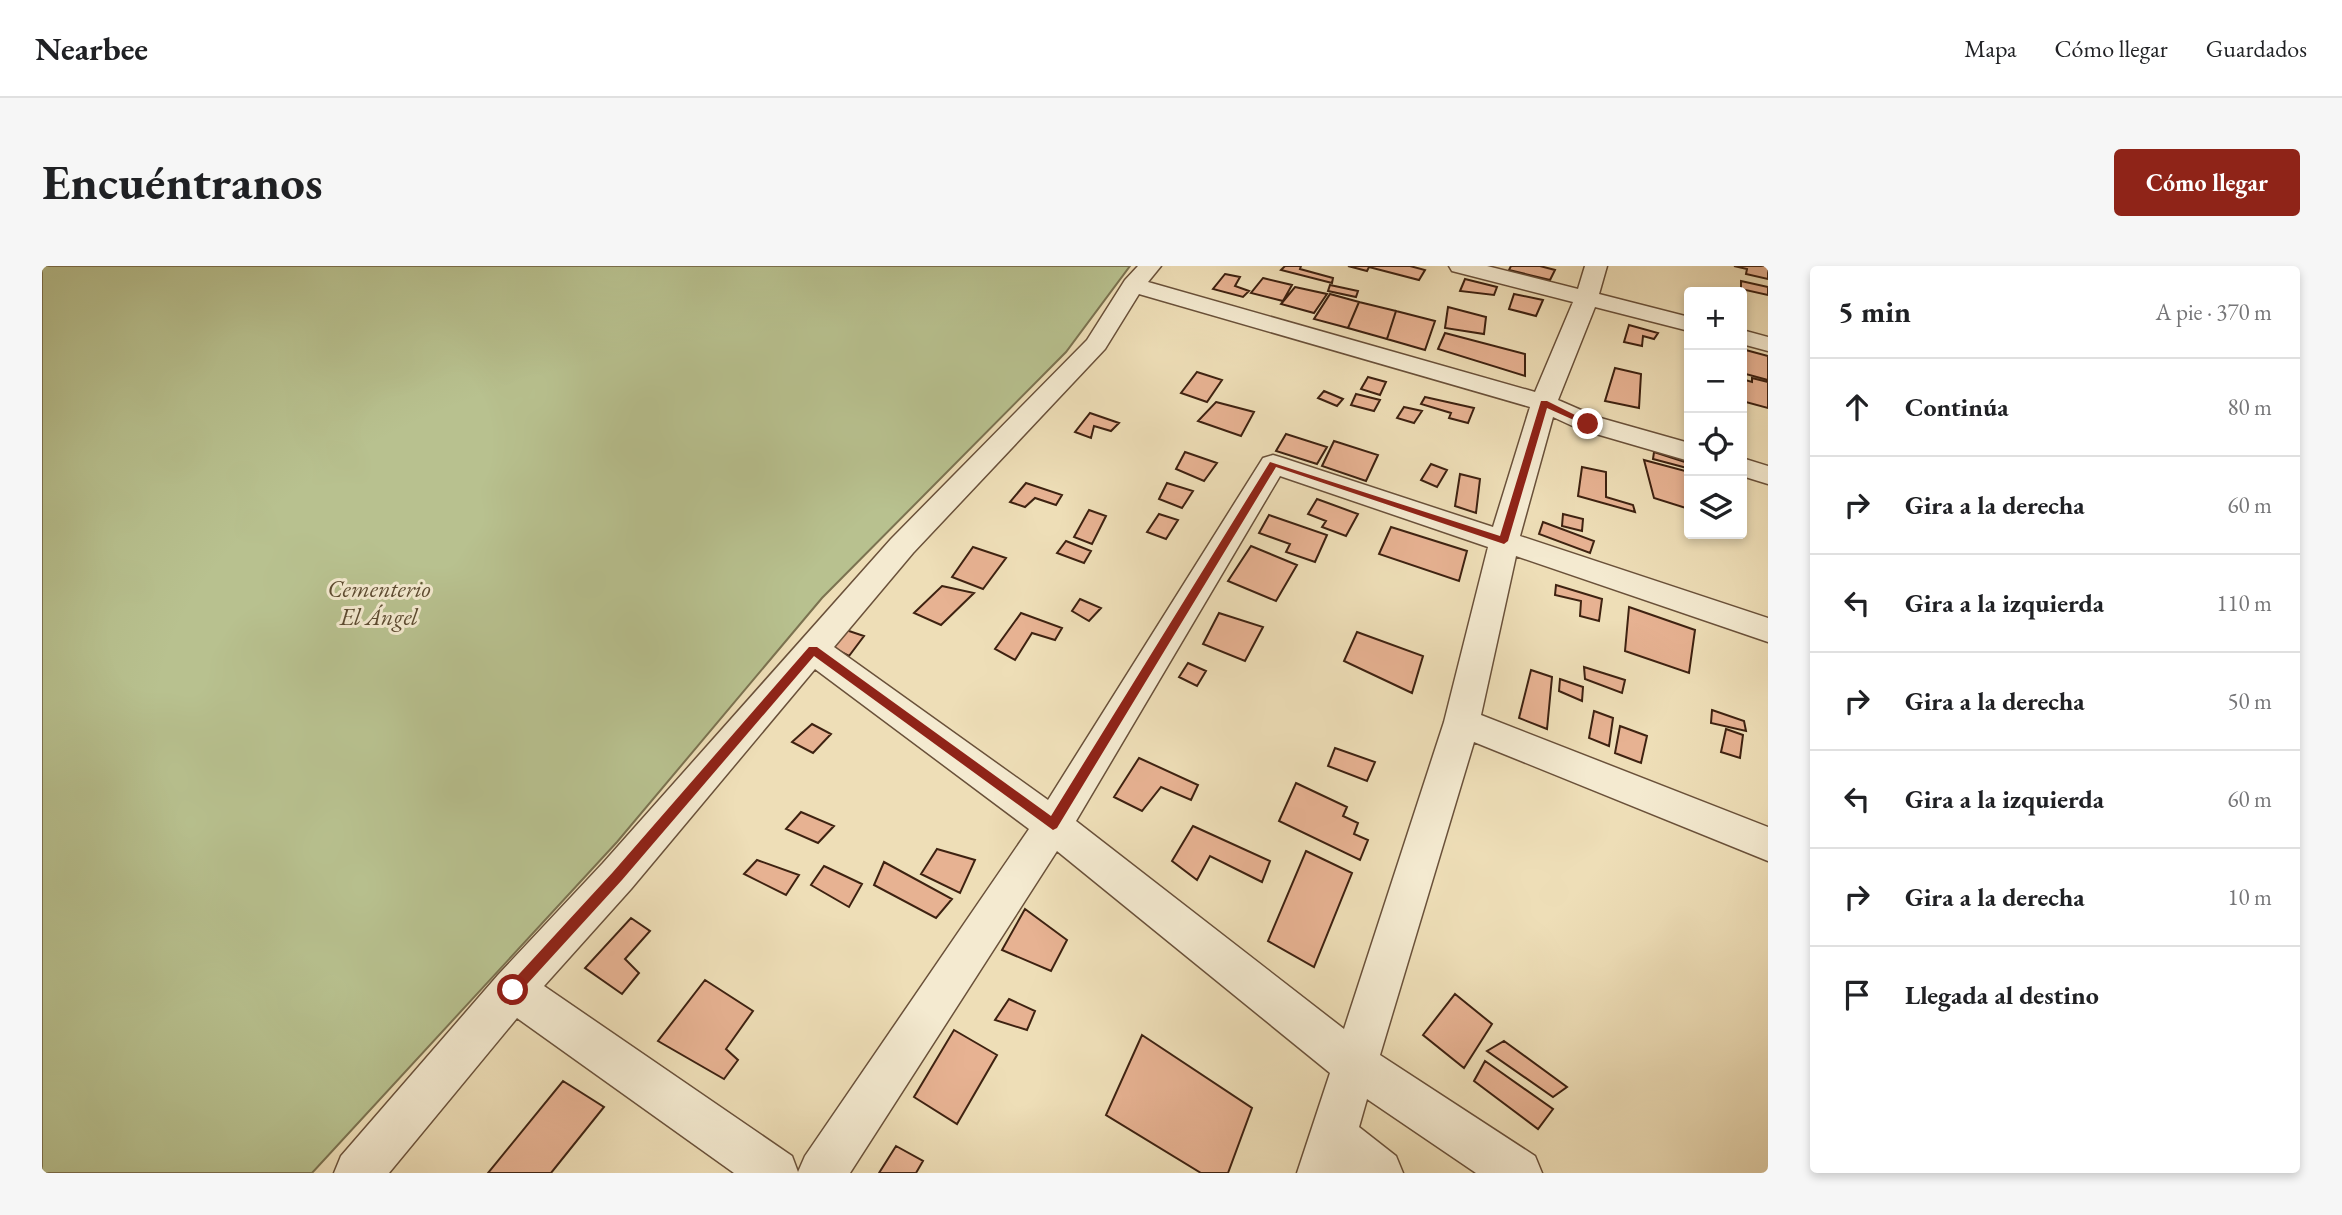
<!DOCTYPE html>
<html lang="es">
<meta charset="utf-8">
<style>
body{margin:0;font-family:"EB Garamond",serif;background:#f6f6f6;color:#202124}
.controls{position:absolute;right:21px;top:21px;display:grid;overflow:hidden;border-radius:7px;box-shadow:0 4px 10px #0003}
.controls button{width:63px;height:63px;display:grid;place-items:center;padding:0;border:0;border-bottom:2px solid #e0e0e0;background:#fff;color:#202124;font:35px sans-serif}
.stop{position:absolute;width:21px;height:21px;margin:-16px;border:5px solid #8f2418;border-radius:50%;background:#fff}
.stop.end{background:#8f2418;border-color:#fff;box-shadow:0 2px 7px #0008}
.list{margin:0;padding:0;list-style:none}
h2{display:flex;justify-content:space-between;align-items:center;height:91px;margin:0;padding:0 28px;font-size:30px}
h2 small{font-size:23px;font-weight:400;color:#757577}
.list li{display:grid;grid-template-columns:46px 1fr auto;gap:21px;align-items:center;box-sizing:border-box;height:98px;padding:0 28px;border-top:2px solid #e0e0e0}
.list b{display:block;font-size:26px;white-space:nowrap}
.list em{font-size:23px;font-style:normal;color:#757577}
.icon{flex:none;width:38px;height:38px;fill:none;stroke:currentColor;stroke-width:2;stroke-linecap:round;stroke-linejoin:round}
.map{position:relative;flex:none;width:1726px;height:907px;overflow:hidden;border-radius:7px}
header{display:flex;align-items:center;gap:42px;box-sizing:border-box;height:98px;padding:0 35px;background:#fff;border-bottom:2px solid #e0e0e0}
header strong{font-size:33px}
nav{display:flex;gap:38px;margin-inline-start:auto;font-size:24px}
.intro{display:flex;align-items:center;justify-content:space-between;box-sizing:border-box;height:168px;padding:0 42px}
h1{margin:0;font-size:49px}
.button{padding:18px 32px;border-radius:7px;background:#8f2418;color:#fff;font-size:24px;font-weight:700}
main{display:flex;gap:42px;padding:0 42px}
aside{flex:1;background:#fff;border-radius:7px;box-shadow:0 4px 10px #0003}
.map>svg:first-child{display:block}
.green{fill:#b8c18f;stroke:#7b7250;stroke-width:2}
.building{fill:#e7b292;stroke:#3e2211;stroke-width:2}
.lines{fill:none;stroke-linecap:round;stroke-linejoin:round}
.minor-casing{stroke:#6a513a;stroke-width:3}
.minor{fill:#f4ead0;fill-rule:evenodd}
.route{fill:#8f2418}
.labels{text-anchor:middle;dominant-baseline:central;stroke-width:6;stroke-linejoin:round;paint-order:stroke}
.park-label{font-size:24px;font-style:italic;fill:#5c4a30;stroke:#f4ead0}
</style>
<header>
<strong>Nearbee</strong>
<nav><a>Mapa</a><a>Cómo llegar</a><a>Guardados</a></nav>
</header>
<div class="intro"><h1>Encuéntranos</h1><a class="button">Cómo llegar</a></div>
<main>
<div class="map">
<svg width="1726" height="907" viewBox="0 0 1726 907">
<rect width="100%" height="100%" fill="#eedeb7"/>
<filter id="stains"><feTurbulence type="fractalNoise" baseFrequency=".00286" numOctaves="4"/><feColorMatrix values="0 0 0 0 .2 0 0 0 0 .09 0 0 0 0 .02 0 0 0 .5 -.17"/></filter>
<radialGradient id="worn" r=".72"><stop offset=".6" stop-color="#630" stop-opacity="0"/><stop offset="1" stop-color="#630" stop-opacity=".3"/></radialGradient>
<!-- green -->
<path class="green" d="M 0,0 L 1088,0 L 1024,86 L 780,332 L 575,576 L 270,907 L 0,907 Z"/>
<!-- building -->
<path class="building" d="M 1243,0 L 1259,0 L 1258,3 L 1291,12 L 1290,17 L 1239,4 Z
M 1306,0 L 1368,0 L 1383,4 L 1377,14 L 1327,1 L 1325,5 Z
M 1469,0 L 1498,0 L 1513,4 L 1508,14 L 1467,4 Z
M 1692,0 L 1726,0 L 1726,13 L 1704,8 L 1705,3 Z
M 1183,8 L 1198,11 L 1193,20 L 1207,25 L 1201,31 L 1171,23 Z
M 1221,12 L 1250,19 L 1241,35 L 1209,27 Z
M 1423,13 L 1455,21 L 1452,29 L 1418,25 Z
M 1699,15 L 1726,21 L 1726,29 L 1699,23 Z
M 1288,19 L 1316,25 L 1314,31 L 1286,25 Z
M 1253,21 L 1285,28 L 1272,47 L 1239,38 Z
M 1288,28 L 1317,36 L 1306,62 L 1272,53 Z
M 1472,28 L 1501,34 L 1494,50 L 1467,43 Z
M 1317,36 L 1354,45 L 1345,73 L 1306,62 Z
M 1406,41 L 1444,51 L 1442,68 L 1403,62 Z
M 1354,45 L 1393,55 L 1383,84 L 1345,73 Z
M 1587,59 L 1616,67 L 1612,73 L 1601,70 L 1600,80 L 1582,76 Z
M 1403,67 L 1483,88 L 1483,110 L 1396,83 Z
M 1700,83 L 1726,90 L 1726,114 L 1700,107 Z
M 1573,102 L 1599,108 L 1597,142 L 1563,135 Z
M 1155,106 L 1180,114 L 1165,136 L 1139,127 Z
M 1326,111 L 1344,116 L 1338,129 L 1319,123 Z
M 1710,112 L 1726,116 L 1726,142 L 1700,135 L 1700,113 L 1710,116 Z
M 1282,125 L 1301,133 L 1295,140 L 1276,132 Z
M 1314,128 L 1338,134 L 1332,145 L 1309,139 Z
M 1383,131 L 1432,142 L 1426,157 L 1407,152 L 1409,147 L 1379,138 Z
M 1174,136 L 1212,146 L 1199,170 L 1156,155 Z
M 1362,141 L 1380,145 L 1372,157 L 1355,152 Z
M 1048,147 L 1077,157 L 1069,165 L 1052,160 L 1049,172 L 1033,166 Z
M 1244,168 L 1285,181 L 1275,198 L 1234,185 Z
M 1292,175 L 1336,189 L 1324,215 L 1280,200 Z
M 1143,186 L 1175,197 L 1162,215 L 1134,203 Z
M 1612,186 L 1643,196 L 1645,202 L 1611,193 Z
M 1602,194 L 1647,206 L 1647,243 L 1612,232 Z
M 1389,198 L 1405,204 L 1395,221 L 1379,214 Z
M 1540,201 L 1564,206 L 1564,231 L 1591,239 L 1593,246 L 1536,230 Z
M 1418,208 L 1438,213 L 1434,247 L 1413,240 Z
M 984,217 L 1020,229 L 1014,239 L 993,232 L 983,241 L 968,236 Z
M 1125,217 L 1151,225 L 1140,242 L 1117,233 Z
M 1275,233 L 1316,248 L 1304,270 L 1280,261 L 1284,255 L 1266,248 Z
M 1047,244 L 1064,250 L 1050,278 L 1032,271 Z
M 1117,248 L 1136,254 L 1124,273 L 1105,266 Z
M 1521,248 L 1541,253 L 1540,265 L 1520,260 Z
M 1227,249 L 1285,269 L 1273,296 L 1244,286 L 1248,278 L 1217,267 Z
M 1501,256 L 1552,275 L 1548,287 L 1497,268 Z
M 1349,261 L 1425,285 L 1417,315 L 1337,288 Z
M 1024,275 L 1049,285 L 1042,297 L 1015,287 Z
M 1209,280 L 1255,299 L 1234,335 L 1186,315 Z
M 931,281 L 964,292 L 941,323 L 910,311 Z
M 1514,319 L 1560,333 L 1557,355 L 1538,350 L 1539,335 L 1513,329 Z
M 900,320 L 932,327 L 899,359 L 872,347 Z
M 1038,333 L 1059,342 L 1047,355 L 1030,345 Z
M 1587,341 L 1653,364 L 1647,407 L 1583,385 Z
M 979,347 L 1020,362 L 1013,374 L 990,367 L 973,394 L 953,383 Z
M 1177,347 L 1221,361 L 1203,395 L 1161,378 Z
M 804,364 L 822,370 L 807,390 L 786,379 Z
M 1315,366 L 1381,390 L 1370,427 L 1302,395 Z
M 1146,397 L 1164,405 L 1155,420 L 1137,411 Z
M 1542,401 L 1583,414 L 1580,427 L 1543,413 Z
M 1489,404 L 1510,411 L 1505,463 L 1477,452 Z
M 1518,413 L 1541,421 L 1540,435 L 1517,425 Z
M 1670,444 L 1702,455 L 1704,465 L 1669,457 Z
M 1552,445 L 1571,452 L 1567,480 L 1547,472 Z
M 770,458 L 789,468 L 771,487 L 750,476 Z
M 1578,460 L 1605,470 L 1599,497 L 1573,487 Z
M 1684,463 L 1701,469 L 1698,492 L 1679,486 Z
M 1293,482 L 1333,496 L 1325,515 L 1286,500 Z
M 1097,492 L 1156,519 L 1149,534 L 1119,521 L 1100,545 L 1072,531 Z
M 1254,517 L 1305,541 L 1301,550 L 1316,557 L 1312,568 L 1326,574 L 1318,594 L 1237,555 Z
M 759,546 L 792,560 L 776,577 L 744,563 Z
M 1151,560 L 1228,595 L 1220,616 L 1168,590 L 1155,614 L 1130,595 Z
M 895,583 L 933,594 L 918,627 L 879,608 Z
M 1264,585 L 1310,607 L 1272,701 L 1226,675 Z
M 715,594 L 757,609 L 744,629 L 702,608 Z
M 842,596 L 910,633 L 894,652 L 832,619 Z
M 782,600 L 820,618 L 807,641 L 769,619 Z
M 983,643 L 1025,674 L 1009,705 L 960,684 Z
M 589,652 L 608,665 L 583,693 L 597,707 L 580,728 L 543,702 Z
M 663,714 L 711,745 L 684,783 L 696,794 L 682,813 L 616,775 Z
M 1413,728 L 1450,758 L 1422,802 L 1381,769 Z
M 967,733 L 993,745 L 985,764 L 953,754 Z
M 912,764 L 955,789 L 915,858 L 872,831 Z
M 1100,769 L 1210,842 L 1186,907 L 1159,907 L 1064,849 Z
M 1462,775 L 1525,821 L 1511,831 L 1445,785 Z
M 1443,795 L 1511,843 L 1496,863 L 1432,815 Z
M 521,815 L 562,841 L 509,907 L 446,907 Z
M 854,880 L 881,895 L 874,907 L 837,907 Z"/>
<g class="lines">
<!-- minor casing -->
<g class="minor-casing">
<path id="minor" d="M 1096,0 L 1119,0 L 1106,16 L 1493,126 L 1531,36 L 1410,5 L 1407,0 L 1445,0 L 1536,23 L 1543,0 L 1565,0 L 1557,28 L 1647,51 L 1647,65 L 1553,41 L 1516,134 L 1555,151 L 1647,177 L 1647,195 L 1537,163 L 1511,151 L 1478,270 L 1726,352 L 1726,376 L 1474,290 L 1439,449 L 1726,561 L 1726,595 L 1432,476 L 1338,789 L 1493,890 L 1500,907 L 1434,907 L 1325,833 L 1317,861 L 1354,890 L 1361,907 L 1255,907 L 1288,807 L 1015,585 L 808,907 L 692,907 L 475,752 L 347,907 L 292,907 L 299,890 L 456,709 L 561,597 L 849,273 L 1045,74 L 1083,14 ZM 1097,28 L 1488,141 L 1451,261 L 1241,192 L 1231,189 L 1221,192 L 1006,534 L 792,381 L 871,287 L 1063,83 ZM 1238,210 L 1446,281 L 1402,456 L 1302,763 L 1034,555 ZM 773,403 L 987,563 L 763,890 L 756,906 L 750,890 L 502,720 L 589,623 Z
M 1700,64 L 1726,71 L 1726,85 L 1700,78 Z
M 1700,192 L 1726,200 L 1726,218 L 1700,210 Z"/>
</g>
<!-- minor -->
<use href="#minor" class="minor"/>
</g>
<!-- route -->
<path class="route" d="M 1499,135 L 1505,135 L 1551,158 L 1543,159 L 1505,142 L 1466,275 L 1462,278 L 1234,201 L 1015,562 L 1011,564 L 772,390 L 580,614 L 476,728 L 467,728 L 467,719 L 571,606 L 767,381 L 775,381 L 1009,550 L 1228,196 L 1458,270 Z"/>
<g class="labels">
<!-- park labels -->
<g class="park-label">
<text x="337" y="322">Cementerio<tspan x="337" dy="28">El Ángel</tspan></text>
</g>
</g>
<rect width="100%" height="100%" filter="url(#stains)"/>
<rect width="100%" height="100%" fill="url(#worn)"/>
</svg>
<div class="controls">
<button>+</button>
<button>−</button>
<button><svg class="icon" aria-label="locate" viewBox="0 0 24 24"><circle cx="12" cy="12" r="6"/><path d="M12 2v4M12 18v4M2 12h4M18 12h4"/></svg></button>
<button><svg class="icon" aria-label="layers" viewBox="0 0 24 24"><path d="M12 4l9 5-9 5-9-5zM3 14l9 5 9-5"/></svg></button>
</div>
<div class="stop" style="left:471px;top:724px"></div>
<div class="stop end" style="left:1546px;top:158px"></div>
</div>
<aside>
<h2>5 min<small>A pie · 370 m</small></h2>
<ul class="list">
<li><svg class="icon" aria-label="ahead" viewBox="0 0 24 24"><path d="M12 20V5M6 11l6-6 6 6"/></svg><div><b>Continúa</b></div><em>80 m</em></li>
<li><svg class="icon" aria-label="right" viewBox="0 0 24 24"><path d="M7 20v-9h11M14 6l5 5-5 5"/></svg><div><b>Gira a la derecha</b></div><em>60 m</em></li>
<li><svg class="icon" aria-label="left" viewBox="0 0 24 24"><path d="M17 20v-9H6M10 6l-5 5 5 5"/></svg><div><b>Gira a la izquierda</b></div><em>110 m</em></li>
<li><svg class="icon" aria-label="right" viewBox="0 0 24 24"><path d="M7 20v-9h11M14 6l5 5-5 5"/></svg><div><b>Gira a la derecha</b></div><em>50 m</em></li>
<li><svg class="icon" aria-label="left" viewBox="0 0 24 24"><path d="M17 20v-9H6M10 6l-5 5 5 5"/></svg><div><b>Gira a la izquierda</b></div><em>60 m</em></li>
<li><svg class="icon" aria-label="right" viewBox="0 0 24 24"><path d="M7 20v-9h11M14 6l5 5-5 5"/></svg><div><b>Gira a la derecha</b></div><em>10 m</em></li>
<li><svg class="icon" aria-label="arrive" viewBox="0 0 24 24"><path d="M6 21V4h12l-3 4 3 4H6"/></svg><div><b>Llegada al destino</b></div></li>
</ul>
</aside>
</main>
